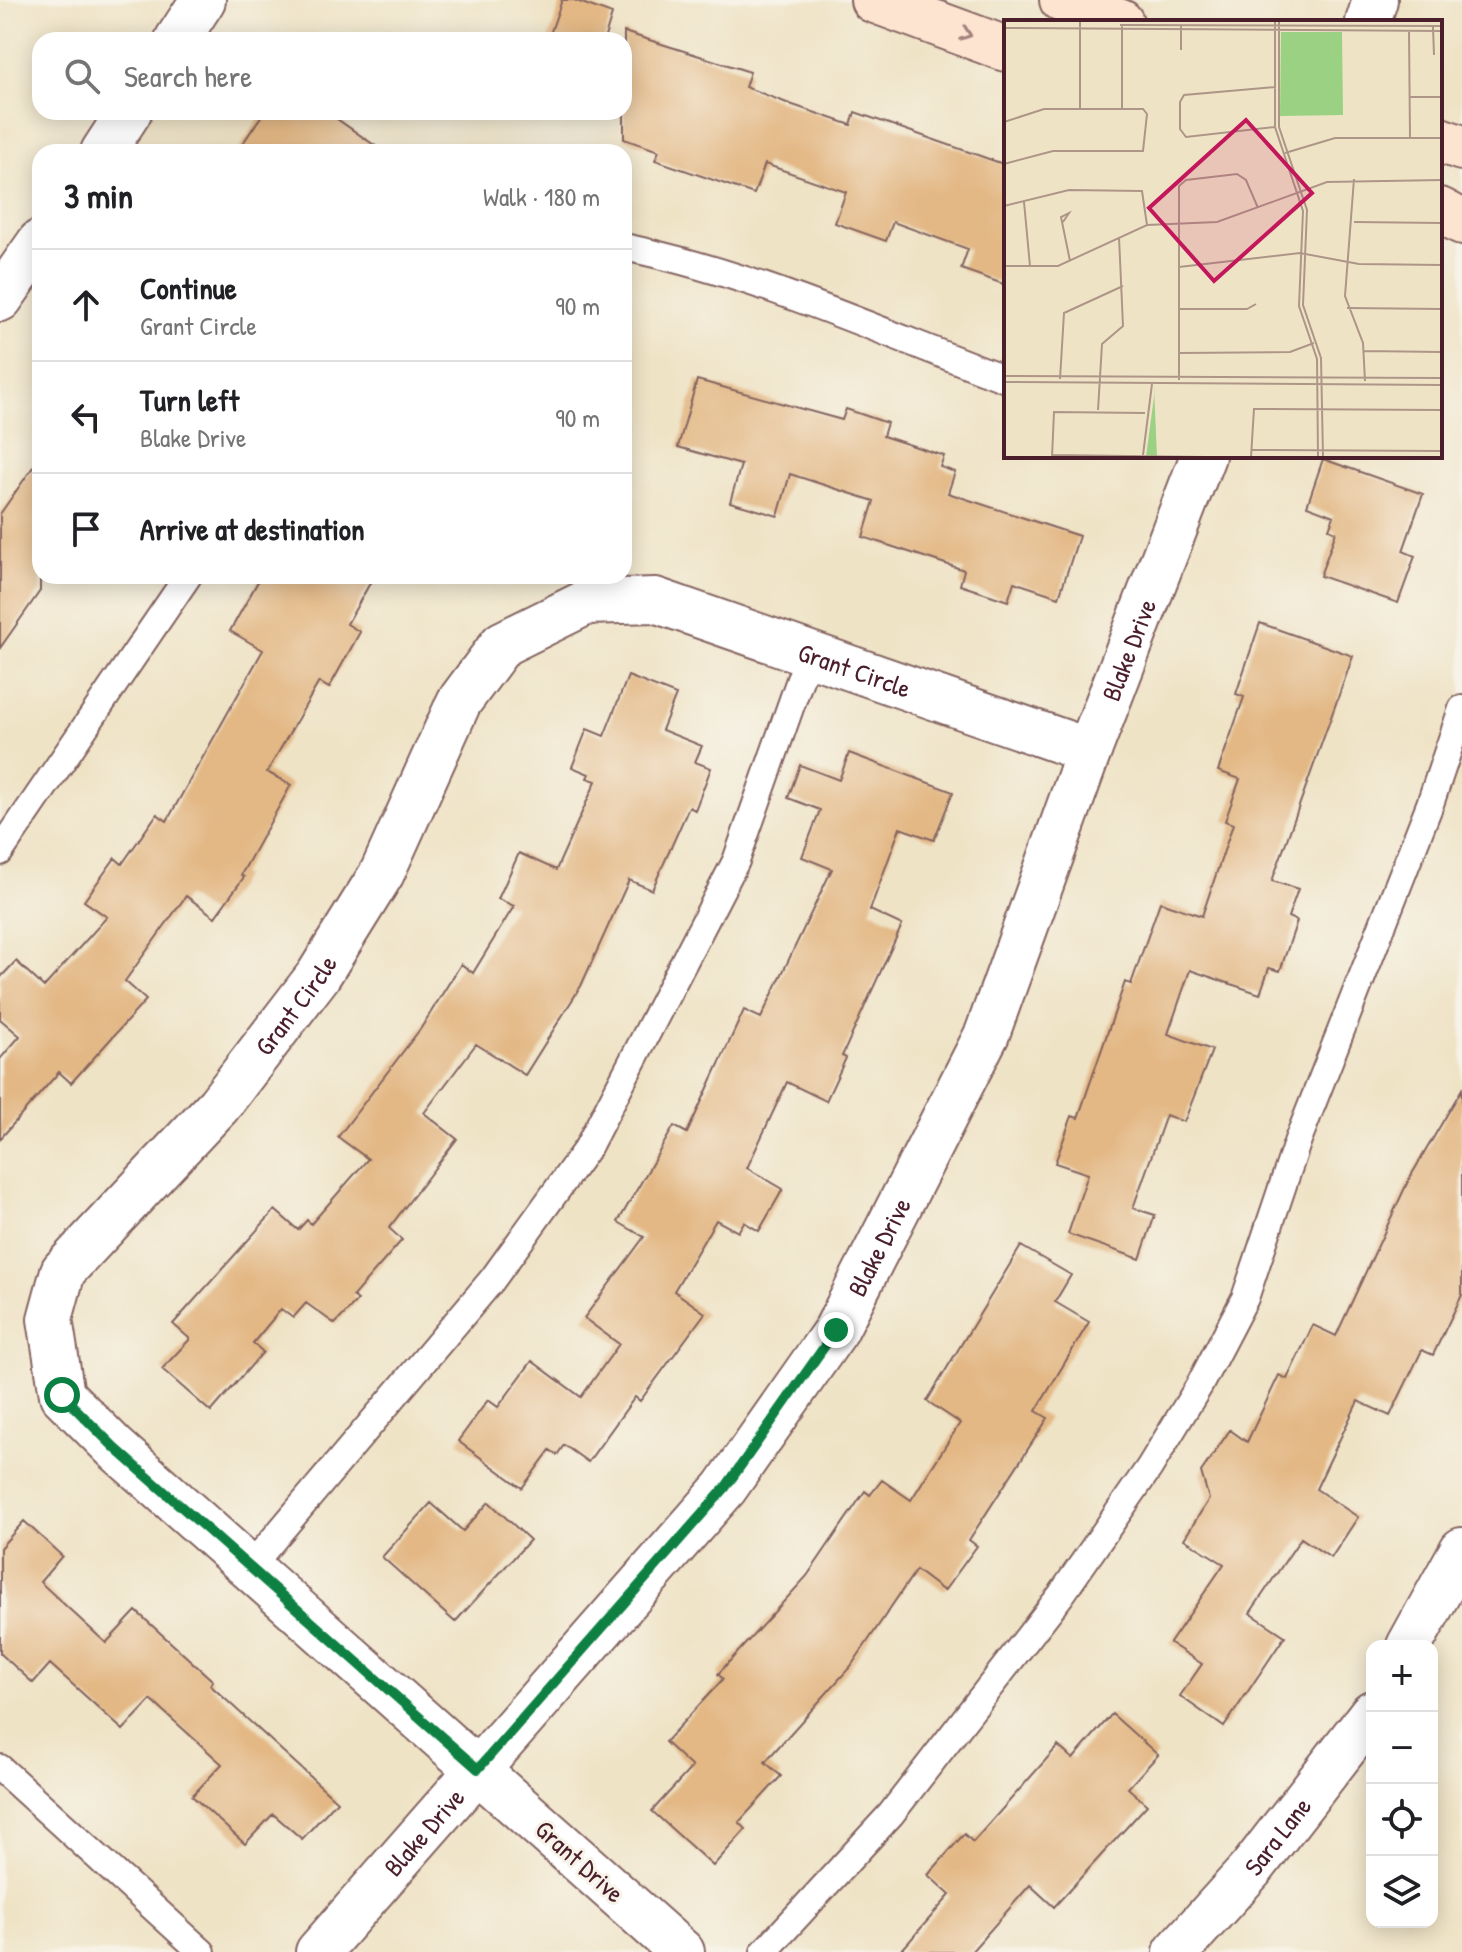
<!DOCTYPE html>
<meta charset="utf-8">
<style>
body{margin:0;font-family:"Patrick Hand",sans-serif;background:#f2f2f2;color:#202124}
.controls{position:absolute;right:24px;bottom:24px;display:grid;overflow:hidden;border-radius:16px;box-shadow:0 4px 20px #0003}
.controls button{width:72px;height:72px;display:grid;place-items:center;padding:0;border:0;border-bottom:2px solid #e0e0e0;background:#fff;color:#202124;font:40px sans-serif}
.stop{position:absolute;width:24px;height:24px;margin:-18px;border:6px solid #0b8043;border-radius:50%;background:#fff}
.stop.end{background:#0b8043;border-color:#fff;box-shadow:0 2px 8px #0008}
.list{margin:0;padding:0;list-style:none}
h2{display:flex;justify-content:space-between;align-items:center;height:104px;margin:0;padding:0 32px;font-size:34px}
h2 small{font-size:26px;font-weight:400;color:#757577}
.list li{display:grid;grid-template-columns:52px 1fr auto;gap:24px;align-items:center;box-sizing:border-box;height:112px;padding:0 32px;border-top:2px solid #e0e0e0}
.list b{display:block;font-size:30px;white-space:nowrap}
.list p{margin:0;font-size:26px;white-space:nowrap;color:#757577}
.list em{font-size:26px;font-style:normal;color:#757577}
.icon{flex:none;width:44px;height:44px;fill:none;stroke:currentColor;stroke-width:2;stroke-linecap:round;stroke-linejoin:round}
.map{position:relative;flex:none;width:1462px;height:1952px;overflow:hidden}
.search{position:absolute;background:#fff;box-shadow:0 4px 20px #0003;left:32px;top:32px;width:600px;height:88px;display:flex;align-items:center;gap:20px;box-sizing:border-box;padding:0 28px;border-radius:24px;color:#757577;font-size:30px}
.panel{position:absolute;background:#fff;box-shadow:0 4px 20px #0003;left:32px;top:144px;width:600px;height:440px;border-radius:24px}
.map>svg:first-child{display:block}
.building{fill:#e3b885}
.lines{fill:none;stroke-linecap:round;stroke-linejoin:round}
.lane-casing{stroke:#846461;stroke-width:30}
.street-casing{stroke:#846461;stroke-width:48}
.secondary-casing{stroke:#846461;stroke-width:48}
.lane{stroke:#fff;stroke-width:26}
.street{stroke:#fff;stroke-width:44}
.secondary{stroke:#fde4d1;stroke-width:44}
.oneway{stroke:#a4827e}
.route{stroke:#0b8043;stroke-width:10}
.labels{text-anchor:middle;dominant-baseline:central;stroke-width:6;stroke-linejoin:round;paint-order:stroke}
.street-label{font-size:26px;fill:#4a1f2b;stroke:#f7f3e8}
.inset-road{fill:none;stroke:#ad9588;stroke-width:2}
.view{fill:#c2185b;fill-opacity:0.15;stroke:#c2185b;stroke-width:4}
.inset-edge{fill:none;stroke:#4a1f2b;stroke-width:4}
</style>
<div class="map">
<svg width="1462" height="1952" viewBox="0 0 1462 1952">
<rect width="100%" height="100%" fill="#f7f3e8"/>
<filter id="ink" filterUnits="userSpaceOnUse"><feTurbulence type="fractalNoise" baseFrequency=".0125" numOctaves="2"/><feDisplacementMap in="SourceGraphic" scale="16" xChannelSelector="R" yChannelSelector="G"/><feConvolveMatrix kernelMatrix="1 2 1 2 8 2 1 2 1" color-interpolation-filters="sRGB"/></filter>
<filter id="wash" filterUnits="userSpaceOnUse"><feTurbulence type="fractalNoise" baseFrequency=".006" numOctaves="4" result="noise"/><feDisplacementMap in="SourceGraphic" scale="32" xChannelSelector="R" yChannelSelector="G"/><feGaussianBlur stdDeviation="1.8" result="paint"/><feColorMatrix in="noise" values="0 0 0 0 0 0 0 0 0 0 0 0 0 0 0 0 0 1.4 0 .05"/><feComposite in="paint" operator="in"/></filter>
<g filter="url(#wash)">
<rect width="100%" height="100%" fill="#efe3c6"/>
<g id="blocks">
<!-- building -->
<path class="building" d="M 562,0 L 574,0 L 612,14 L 604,40 L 548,40 Z
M 624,32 L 750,72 L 745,87 L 787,103 L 851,125 L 855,112 L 1006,165 L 1006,285 L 961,269 L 968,249 L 893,222 L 886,241 L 835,223 L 846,192 L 765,164 L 754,194 L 655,160 L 659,151 L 624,139 Z
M 264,112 L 327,112 L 384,152 L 237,152 Z
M 697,380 L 842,420 L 846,409 L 887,423 L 883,436 L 944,456 L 940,467 L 955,472 L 948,493 L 1079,536 L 1059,597 L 1014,582 L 1008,601 L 960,585 L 964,570 L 863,537 L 874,501 L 790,474 L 778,516 L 730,502 L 741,465 L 678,447 Z
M 40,457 L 40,591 L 0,648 L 0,514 Z
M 1323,459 L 1423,494 L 1403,551 L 1415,556 L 1398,603 L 1320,576 L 1336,532 L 1329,529 L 1334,516 L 1307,506 Z
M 261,576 L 374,576 L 347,624 L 360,632 L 329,688 L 319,682 L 267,772 L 291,785 L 241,875 L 244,877 L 215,917 L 186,896 L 125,981 L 146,1000 L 71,1083 L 59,1072 L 0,1139 L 0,1059 L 20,1036 L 0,1019 L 0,978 L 16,961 L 44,987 L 107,917 L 84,901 L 115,858 L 122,864 L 157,814 L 167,821 L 263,650 L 230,631 Z
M 1260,623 L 1353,656 L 1272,881 L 1298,889 L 1288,917 L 1297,921 L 1280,971 L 1269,968 L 1260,994 L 1190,970 L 1168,1034 L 1212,1050 L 1184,1122 L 1166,1115 L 1133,1208 L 1155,1215 L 1140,1259 L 1068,1234 L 1088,1174 L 1055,1163 L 1072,1116 L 1078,1118 L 1125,982 L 1131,984 L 1160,902 L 1202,916 L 1233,824 L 1225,821 L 1240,779 L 1218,771 L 1244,697 L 1236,694 Z
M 628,676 L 676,695 L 662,730 L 702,746 L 695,762 L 711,768 L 695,810 L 689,807 L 652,890 L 629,880 L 581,986 L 525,1075 L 476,1044 L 424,1113 L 457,1139 L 389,1228 L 402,1240 L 353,1296 L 358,1300 L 335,1324 L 306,1303 L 293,1318 L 281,1309 L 253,1343 L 263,1352 L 211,1412 L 162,1369 L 190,1339 L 173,1324 L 275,1210 L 298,1230 L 307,1220 L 311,1224 L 368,1159 L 338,1137 L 421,1028 L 461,964 L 473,973 L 514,906 L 498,899 L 519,853 L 556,870 L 596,781 L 587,778 L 589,774 L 572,767 L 587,729 L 604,736 Z
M 849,753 L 953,792 L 934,840 L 900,828 L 870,910 L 902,925 L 842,1056 L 846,1058 L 826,1101 L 787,1082 L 747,1168 L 783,1189 L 759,1231 L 744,1222 L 738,1232 L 716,1220 L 674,1291 L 705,1313 L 640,1401 L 635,1397 L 588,1462 L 564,1445 L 557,1455 L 550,1450 L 522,1488 L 458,1441 L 488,1400 L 498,1407 L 532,1361 L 581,1397 L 619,1344 L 584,1318 L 644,1237 L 618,1222 L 674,1126 L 687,1133 L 744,1010 L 761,1018 L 832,869 L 802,857 L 820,810 L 788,798 L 800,765 L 839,780 Z
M 1462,1089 L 1462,1295 L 1433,1355 L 1422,1350 L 1390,1416 L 1358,1401 L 1316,1489 L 1358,1517 L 1331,1558 L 1301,1538 L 1250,1613 L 1285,1636 L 1224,1727 L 1180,1696 L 1202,1664 L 1170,1643 L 1224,1564 L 1184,1539 L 1209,1499 L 1201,1472 L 1230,1430 L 1247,1442 L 1279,1375 L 1287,1379 L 1313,1325 L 1336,1336 L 1409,1179 Z
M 1021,1246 L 1071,1275 L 1055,1302 L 1089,1322 L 1036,1411 L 1048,1418 L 969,1540 L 977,1546 L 944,1591 L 916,1570 L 851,1666 L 765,1762 L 781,1776 L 739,1822 L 746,1829 L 713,1866 L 652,1811 L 692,1767 L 665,1742 L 723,1679 L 718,1674 L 807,1576 L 865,1491 L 870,1495 L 882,1480 L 911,1500 L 960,1423 L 927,1401 Z
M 489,1502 L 530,1540 L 455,1622 L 382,1557 L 431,1503 L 463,1531 Z
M 24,1521 L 62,1556 L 40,1582 L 106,1643 L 136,1611 L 213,1681 L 210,1685 L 337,1801 L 302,1839 L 273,1814 L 245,1844 L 192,1796 L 222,1764 L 151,1700 L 123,1730 L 50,1664 L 33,1683 L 0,1653 L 0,1548 Z
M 1112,1714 L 1158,1755 L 1128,1788 L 1147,1805 L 1054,1907 L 1030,1885 L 971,1952 L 900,1952 L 950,1895 L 928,1875 L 964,1834 L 973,1842 L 1058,1746 L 1073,1759 Z"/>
</g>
</g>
<g filter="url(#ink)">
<use href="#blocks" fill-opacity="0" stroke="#846461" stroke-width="2"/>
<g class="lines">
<!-- lane casing -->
<g class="lane-casing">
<path id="lane" d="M 624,247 C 755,274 881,332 1006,379
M 0,852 L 188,576
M 250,1567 L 492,1280 L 588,1147 L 736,861 L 809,654
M 0,1768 L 202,1952
M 764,1952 L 891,1814 L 1061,1595 L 1149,1468 L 1199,1386 L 1245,1298 L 1298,1140 L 1430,804 L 1462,709"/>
</g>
<!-- street casing -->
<g class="street-casing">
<g id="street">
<path d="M 1368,22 L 1375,0"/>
<path d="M 177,40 L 203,0"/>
<path d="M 103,152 L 129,112"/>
<path d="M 0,299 L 40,242"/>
<path d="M 1409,1646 L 1462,1550"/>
<path id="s1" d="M 318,1952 L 725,1488 L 836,1330 L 987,1034 L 1089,751 L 1203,456"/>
<path id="s2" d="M 682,1952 L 115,1448 L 62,1395 L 50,1319 L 63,1271 L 219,1105 L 318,976 L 382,873 L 459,702 L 502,644 L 587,602 L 655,600 L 1089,751"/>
<path id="s3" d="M 1176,1952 L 1252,1868 L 1372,1713"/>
</g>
</g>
<!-- secondary casing -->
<g class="secondary-casing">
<path id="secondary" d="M 873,0 L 1006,49
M 1062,0 L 1121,22
M 1440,140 L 1462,148
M 1440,210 L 1462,222"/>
</g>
<!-- lane -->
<use href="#lane" class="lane"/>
<!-- street -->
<use href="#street" class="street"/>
<!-- secondary -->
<use href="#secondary" class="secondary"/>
</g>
<!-- one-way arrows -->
<defs><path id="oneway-chevron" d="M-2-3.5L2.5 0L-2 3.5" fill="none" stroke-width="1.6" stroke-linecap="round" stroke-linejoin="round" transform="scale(2)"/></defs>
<use class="oneway" href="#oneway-chevron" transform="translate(966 34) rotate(20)"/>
</g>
<g class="lines" filter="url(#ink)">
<!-- route -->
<path class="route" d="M 62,1395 L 115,1448 L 478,1769 L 725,1488 L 836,1330"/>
</g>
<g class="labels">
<!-- street labels -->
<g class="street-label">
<text stroke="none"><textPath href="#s1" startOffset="1552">Blake Drive</textPath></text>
<text stroke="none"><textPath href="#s2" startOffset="2106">Grant Circle</textPath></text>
<text stroke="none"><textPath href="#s2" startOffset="1314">Grant Circle</textPath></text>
<text stroke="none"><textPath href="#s1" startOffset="904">Blake Drive</textPath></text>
<text stroke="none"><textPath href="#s1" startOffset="160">Blake Drive</textPath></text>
<text stroke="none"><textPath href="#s3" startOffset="154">Sara Lane</textPath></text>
<text transform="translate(580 1861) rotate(42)">Grant Drive</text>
</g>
</g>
<!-- overview -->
<g transform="translate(1004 20)">
<rect width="438" height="438" fill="#efe3c6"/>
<path d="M 277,12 L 338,12 L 339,95 L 276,96 ZM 150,367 L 153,437 L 142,437 L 150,377 Z" fill="#9ad182"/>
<path class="inset-road" d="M 76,1 L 76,89M 271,1 L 271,107 L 299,191 L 295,286 L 313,339 L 314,437M 275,1 L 275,107 L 303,190 L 299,285 L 317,338 L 319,437M 116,5 L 438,6M 177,5 L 177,30M 429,7 L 430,35M 0,8 L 438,11M 405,10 L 406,118M 405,77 L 438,77M 118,89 L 118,5M 0,102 L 40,89 L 139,89 L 143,94 L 139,131 L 49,131 L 0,144M 271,107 L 182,117 L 176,109 L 176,82 L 180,75 L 272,67M 281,133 L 331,118 L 438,118M 350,159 L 341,276 L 359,323 L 361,361M 20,182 L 26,246M 0,186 L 65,170 L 138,171 L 143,205M 59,202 L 65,193 L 57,197 L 66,241M 350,202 L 438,203M 0,246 L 54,246 L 143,205 L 213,202 L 323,162 L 438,160M 175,247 L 296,233 L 355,244 L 438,245M 343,288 L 438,289M 175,289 L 243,289 L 252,284M 360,331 L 438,332M 175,333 L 286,332 L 310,323M 0,356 L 438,358M 56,359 L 60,293 L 119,266M 175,360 L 175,166 L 182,160 L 233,154 L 242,160 L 254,188M 0,362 L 438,365M 94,390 L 98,324 L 119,306 L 115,217M 247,430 L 438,431M 48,435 L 203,437M 139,435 L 148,364M 48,437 L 50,392 L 141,393M 247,437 L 250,389 L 438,390"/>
<path class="view" d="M 242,100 L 308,173 L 210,261 L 145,188 Z"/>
<rect width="438" height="438" class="inset-edge"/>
</g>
</svg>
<div class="controls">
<button>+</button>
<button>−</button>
<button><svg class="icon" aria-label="locate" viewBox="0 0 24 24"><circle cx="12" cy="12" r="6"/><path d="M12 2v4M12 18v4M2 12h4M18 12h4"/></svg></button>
<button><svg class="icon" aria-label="layers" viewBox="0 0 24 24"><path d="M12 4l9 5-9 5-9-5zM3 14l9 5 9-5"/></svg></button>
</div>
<div class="stop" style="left:62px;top:1395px"></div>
<div class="stop end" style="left:836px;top:1330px"></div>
<div class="search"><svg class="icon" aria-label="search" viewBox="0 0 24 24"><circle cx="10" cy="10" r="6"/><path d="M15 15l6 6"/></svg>Search here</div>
<section class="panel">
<h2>3 min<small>Walk · 180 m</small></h2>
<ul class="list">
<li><svg class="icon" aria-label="ahead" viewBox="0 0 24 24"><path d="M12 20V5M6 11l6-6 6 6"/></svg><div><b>Continue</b><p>Grant Circle</p></div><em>90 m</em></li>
<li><svg class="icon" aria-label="left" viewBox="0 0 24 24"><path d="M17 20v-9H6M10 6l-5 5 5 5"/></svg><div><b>Turn left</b><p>Blake Drive</p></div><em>90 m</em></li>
<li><svg class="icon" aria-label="arrive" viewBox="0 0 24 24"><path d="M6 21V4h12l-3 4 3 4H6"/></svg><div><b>Arrive at destination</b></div></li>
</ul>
</section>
</div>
